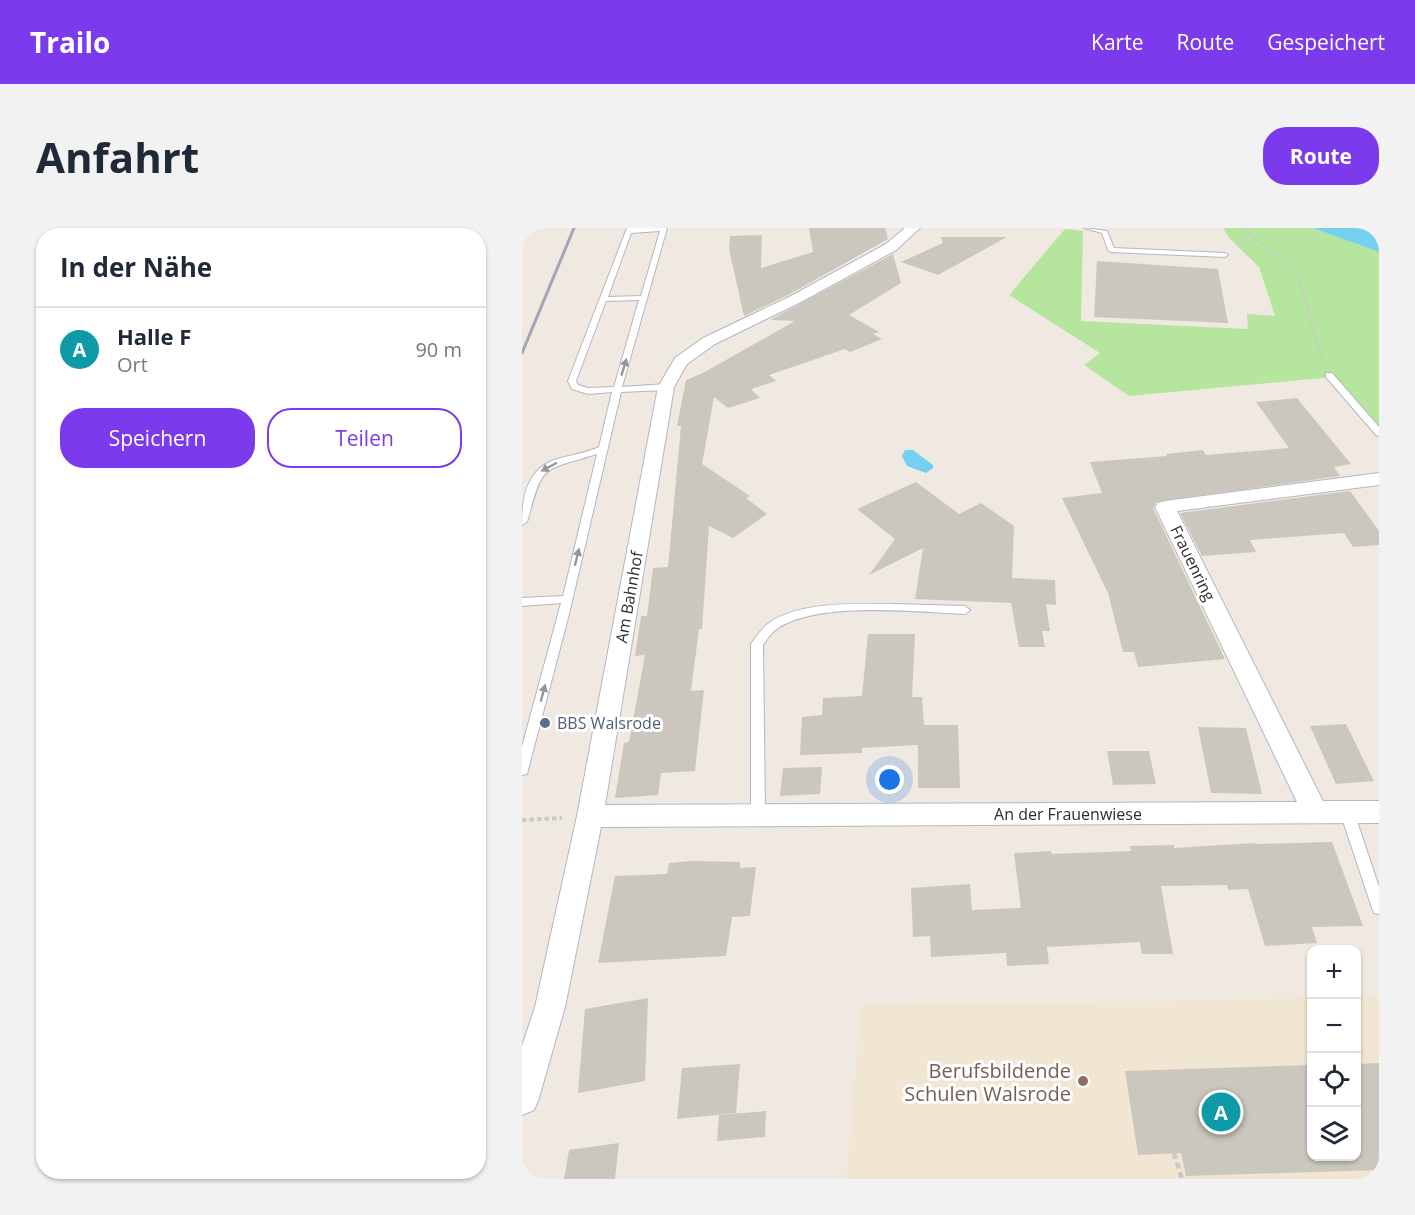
<!DOCTYPE html>
<html lang="de">
<meta charset="utf-8">
<style>
body{margin:0;font-family:"Open Sans",sans-serif;background:#f2f2f3;color:#1f2937}
.controls{position:absolute;right:18px;bottom:18px;display:grid;overflow:hidden;border-radius:12px;box-shadow:0 2px 4px #0004}
.controls button{width:54px;height:54px;display:grid;place-items:center;padding:0;border:0;border-bottom:2px solid #e0e1e3;background:#fff;color:#1f2937;font:30px sans-serif}
.you{position:absolute;left:368px;top:552px;width:21px;height:21px;margin:-15px;border:4px solid #fff;border-radius:50%;background:#1a73e8;box-shadow:0 0 0 9px #1a73e833}
.badge{display:grid;place-items:center;width:39px;height:39px;border-radius:50%;background:#7c3aed;color:#fff;font-size:20px;font-weight:700}
.pin{position:absolute;translate:-50% -50%;border:3px solid #fff;box-shadow:0 2px 6px #0006}
.list{margin:0;padding:0;list-style:none}
h2{display:flex;justify-content:space-between;align-items:center;height:78px;margin:0;padding:0 24px;font-size:26px}
h2 small{font-size:20px;font-weight:400;color:#747a83}
.list li{display:grid;grid-template-columns:39px 1fr auto;gap:18px;align-items:center;box-sizing:border-box;height:84px;padding:0 24px;border-top:2px solid #e0e1e3}
.list b{display:block;font-size:22px;white-space:nowrap}
.list p{margin:0;font-size:20px;white-space:nowrap;color:#747a83}
.list em{font-size:20px;font-style:normal;color:#747a83}
.actions{display:flex;gap:12px;padding:18px 24px}
.actions a{flex:1;padding:14px 0;border:2px solid #7c3aed;border-radius:24px;text-align:center;font-size:21px;color:#7c3aed}
.actions .main{background:#7c3aed;color:#fff}
.icon{flex:none;width:33px;height:33px;fill:none;stroke:currentColor;stroke-width:2;stroke-linecap:round;stroke-linejoin:round}
.map{position:relative;flex:none;width:857px;height:951px;overflow:hidden;border-radius:24px}
header{display:flex;align-items:center;gap:36px;box-sizing:border-box;height:84px;padding:0 30px;background:#7c3aed;color:#fff}
header strong{font-size:28px}
nav{display:flex;gap:33px;margin-inline-start:auto;font-size:21px}
.intro{display:flex;align-items:center;justify-content:space-between;box-sizing:border-box;height:144px;padding:0 36px}
h1{margin:0;font-size:42px}
.button{padding:15px 27px;border-radius:24px;background:#7c3aed;color:#fff;font-size:21px;font-weight:700}
main{display:flex;gap:36px;padding:0 36px}
aside{flex:1;background:#fff;border-radius:24px;box-shadow:0 2px 4px #0004}
.map>svg:first-child{display:block}
.education{fill:#f0e6d1}
.green{fill:#b6e59e}
.water{fill:#75cff0}
.building{fill:#cbc7bf}
.lines{fill:none;stroke-linecap:round;stroke-linejoin:round}
.lane-casing{stroke:#b4b7c1;stroke-width:2}
.street-casing{stroke:#b4b7c1;stroke-width:2}
.path-far2{stroke:#c9c9c9;stroke-width:2;stroke-dasharray:3 1.5;stroke-linecap:butt}
.path-far1{stroke:#c9c9c9;stroke-width:4;stroke-dasharray:4.5 3;stroke-linecap:butt}
.path{stroke:#c9c9c9;stroke-width:4.5;stroke-dasharray:6 4;stroke-linecap:butt}
.lane{fill:#fff;fill-rule:evenodd}
.street{fill:#fff;fill-rule:evenodd}
.rail{stroke:#a3a6b8;stroke-width:3}
.oneway{fill:#969696}
.service-dot{fill:#5c6f8a;stroke:#fff;stroke-width:2}
.education-dot{fill:#8d6e63;stroke:#fff;stroke-width:2}
.labels{text-anchor:middle;dominant-baseline:central;stroke-width:6;stroke-linejoin:round;paint-order:stroke}
.street-label{font-size:16px;fill:#2e2e2e;stroke:#fff}
.service-label{font-size:16px;fill:#4e5e75;stroke:#fff;text-anchor:start}
.near-education-label{font-size:20px;fill:#785e54;stroke:#fff;text-anchor:end}
</style>
<header>
<strong>Trailo</strong>
<nav><a>Karte</a><a>Route</a><a>Gespeichert</a></nav>
</header>
<div class="intro"><h1>Anfahrt</h1><a class="button">Route</a></div>
<main>
<aside>
<h2>In der Nähe<small></small></h2>
<ul class="list">
<li><span class="badge" style="background:#0f9aa8">A</span><div><b>Halle F</b><p>Ort</p></div><em>90 m</em></li>
</ul>
<div class="actions"><a class="main">Speichern</a><a>Teilen</a></div>
</aside>
<div class="map">
<svg width="857" height="951" viewBox="0 0 857 951">
<rect width="100%" height="100%" fill="#efe9e1"/>
<!-- education -->
<path class="education" d="M 835,769 L 857,769 L 857,951 L 324,951 L 339,778 L 789,770 L 790,928 L 834,928 Z"/>
<!-- green -->
<path class="green" d="M 701,0 L 791,0 L 857,24 L 857,206 L 812,149 L 607,168 L 562,137 L 578,125 L 487,67 L 543,1 L 561,3 L 559,93 L 726,101 L 725,86 L 753,88 L 737,39 L 707,10 Z"/>
<!-- water -->
<path class="water" d="M 791,0 L 846,0 L 857,3 L 857,24 Z
M 383,222 L 391,222 L 411,237 L 411,240 L 404,245 L 385,238 L 380,228 Z"/>
<!-- building -->
<path class="building" d="M 287,0 L 363,0 L 366,11 L 268,66 L 222,88 L 207,21 L 208,8 L 240,7 L 239,40 L 291,24 Z
M 419,9 L 485,9 L 416,47 L 379,34 L 421,15 Z
M 371,26 L 379,55 L 327,87 L 357,104 L 351,106 L 360,111 L 328,124 L 323,121 L 247,147 L 254,153 L 229,161 L 238,170 L 206,180 L 192,169 L 180,236 L 228,268 L 224,270 L 245,286 L 211,310 L 187,298 L 180,401 L 177,401 L 169,463 L 182,462 L 173,543 L 139,545 L 136,567 L 93,570 L 102,515 L 107,514 L 123,427 L 113,428 L 119,388 L 125,388 L 131,340 L 146,339 L 159,198 L 155,198 L 164,152 L 181,145 L 273,93 L 248,92 Z
M 575,33 L 696,41 L 706,95 L 572,89 Z
M 775,170 L 829,236 L 812,239 L 818,248 L 634,274 L 631,280 L 703,431 L 616,439 L 612,424 L 601,424 L 586,365 L 540,270 L 580,265 L 568,234 L 645,228 L 644,226 L 681,222 L 684,227 L 767,220 L 734,174 Z
M 394,254 L 437,286 L 459,275 L 492,298 L 490,350 L 533,352 L 534,377 L 524,376 L 528,403 L 520,403 L 523,419 L 497,419 L 489,375 L 393,371 L 401,320 L 347,347 L 373,311 L 335,281 Z
M 828,263 L 857,303 L 857,317 L 831,319 L 822,305 L 728,312 L 734,324 L 680,328 L 658,285 Z
M 346,406 L 393,406 L 390,469 L 400,469 L 402,497 L 436,497 L 438,560 L 396,560 L 396,517 L 340,520 L 340,525 L 278,527 L 280,489 L 300,487 L 301,470 L 340,468 Z
M 824,496 L 852,553 L 814,556 L 788,498 Z
M 676,499 L 724,500 L 740,566 L 689,565 Z
M 585,523 L 627,523 L 634,556 L 591,557 Z
M 300,539 L 298,566 L 258,568 L 261,540 Z
M 810,614 L 841,698 L 790,699 L 795,715 L 743,718 L 726,661 L 706,662 L 705,657 L 639,658 L 651,726 L 620,726 L 618,714 L 525,719 L 527,736 L 485,738 L 484,725 L 409,729 L 408,708 L 391,709 L 389,660 L 448,656 L 450,682 L 499,680 L 492,625 L 529,623 L 530,626 L 609,623 L 608,618 L 652,617 L 652,620 L 733,615 L 734,616 Z
M 170,633 L 218,634 L 218,640 L 234,639 L 228,688 L 210,689 L 204,728 L 76,735 L 93,648 L 145,646 L 147,635 Z
M 126,770 L 123,853 L 56,865 L 63,781 Z
M 857,835 L 857,942 L 664,948 L 659,925 L 616,927 L 603,843 L 789,837 L 789,928 L 834,928 L 834,836 Z
M 218,836 L 214,885 L 155,891 L 160,840 Z
M 244,883 L 243,909 L 195,913 L 197,887 Z
M 97,915 L 93,951 L 42,951 L 47,922 Z"/>
<g class="lines">
<!-- lane casing -->
<g class="lane-casing">
<path id="lane" d="M 105,0 L 145,0 L 100,159 L 144,156 L 148,159 L 144,162 L 99,164 L 47,386 L 6,542 L 5,546 L 0,547 L 0,519 L 39,375 L 0,378 L 0,370 L 41,368 L 75,226 C 18,244 22,234 5,294 L 0,297 C 0,269 5,240 35,231 C 49,227 64,225 77,219 L 90,164 L 66,166 L 50,161 L 46,153 ZM 138,3 L 119,68 L 86,69 L 109,5 ZM 117,72 L 92,159 L 66,160 L 56,157 L 54,153 L 84,73 Z
M 562,0 L 585,3 L 592,20 L 703,25 L 706,27 L 703,29 L 589,24 L 586,22 L 580,5 Z
M 804,145 L 810,145 L 857,199 L 857,208 L 854,207 L 804,149 Z
M 372,376 L 443,378 L 448,382 L 443,386 C 393,384 299,373 256,400 C 250,404 245,411 241,417 L 243,588 L 241,592 L 236,593 L 231,592 L 229,588 L 229,416 L 231,413 C 236,407 240,400 247,395 C 278,373 335,376 372,376 Z
M 825,579 L 830,580 L 832,584 L 857,659 L 857,686 L 852,685 L 850,680 L 818,584 L 820,580 Z"/>
</g>
<!-- street casing -->
<g class="street-casing">
<path id="street" d="M 383,0 L 398,0 L 374,22 L 279,74 L 193,116 L 165,136 L 152,159 L 83,577 L 775,574 L 633,279 L 636,275 L 643,273 L 857,245 L 857,257 L 655,283 L 801,573 L 857,573 L 857,595 L 79,599 L 43,779 L 17,870 L 12,882 L 0,887 L 0,818 L 13,779 L 55,588 L 136,159 L 153,130 L 181,110 L 269,68 L 364,16 Z"/>
</g>
<!-- path-far2 -->
<path class="path-far2" d="M 722,0 L 759,32 L 778,55 L 800,131
M 715,17 L 729,7"/>
<!-- path-far1 -->
<path class="path-far1" d="M 0,592 L 40,590"/>
<!-- path -->
<path class="path" d="M 652,925 L 660,951"/>
<!-- lane -->
<use href="#lane" class="lane"/>
<!-- street -->
<use href="#street" class="street"/>
<!-- rail -->
<path class="rail" d="M 0,125 L 52,0"/>
</g>
<!-- one-way arrows -->
<defs><path id="oneway-solid" d="M-6-.8H1V-3.2L6.5 0L1 3.2V.8H-6Z" transform="scale(1.5)"/></defs>
<g class="oneway">
<use href="#oneway-solid" transform="translate(102 139) rotate(-73)"/>
<use href="#oneway-solid" transform="translate(27 239) rotate(152)"/>
<use href="#oneway-solid" transform="translate(55 329) rotate(-76)"/>
<use href="#oneway-solid" transform="translate(21 465) rotate(-75)"/>
</g>
<!-- markers -->
<circle class="service-dot" cx="23" cy="495" r="6"/>
<circle class="education-dot" cx="561" cy="853" r="6"/>
<g class="labels">
<!-- street labels -->
<g class="street-label">
<text transform="translate(671 335) rotate(64)">Frauenring</text>
<text transform="translate(107 369) rotate(-80)">Am Bahnhof</text>
<text x="546" y="586">An der Frauenwiese</text>
</g>
<!-- service labels -->
<g class="service-label">
<text x="35" y="495">BBS Walsrode</text>
</g>
<!-- near-education labels -->
<g class="near-education-label">
<text x="549" y="842">Berufsbildende<tspan x="549" dy="23">Schulen Walsrode</tspan></text>
</g>
</g>
</svg>
<div class="controls">
<button>+</button>
<button>−</button>
<button><svg class="icon" aria-label="locate" viewBox="0 0 24 24"><circle cx="12" cy="12" r="6"/><path d="M12 2v4M12 18v4M2 12h4M18 12h4"/></svg></button>
<button><svg class="icon" aria-label="layers" viewBox="0 0 24 24"><path d="M12 4l9 5-9 5-9-5zM3 14l9 5 9-5"/></svg></button>
</div>
<div class="you"></div>
<div class="pin badge" style="left:699px;top:884px;background:#0f9aa8">A</div>
</div>
</main>
